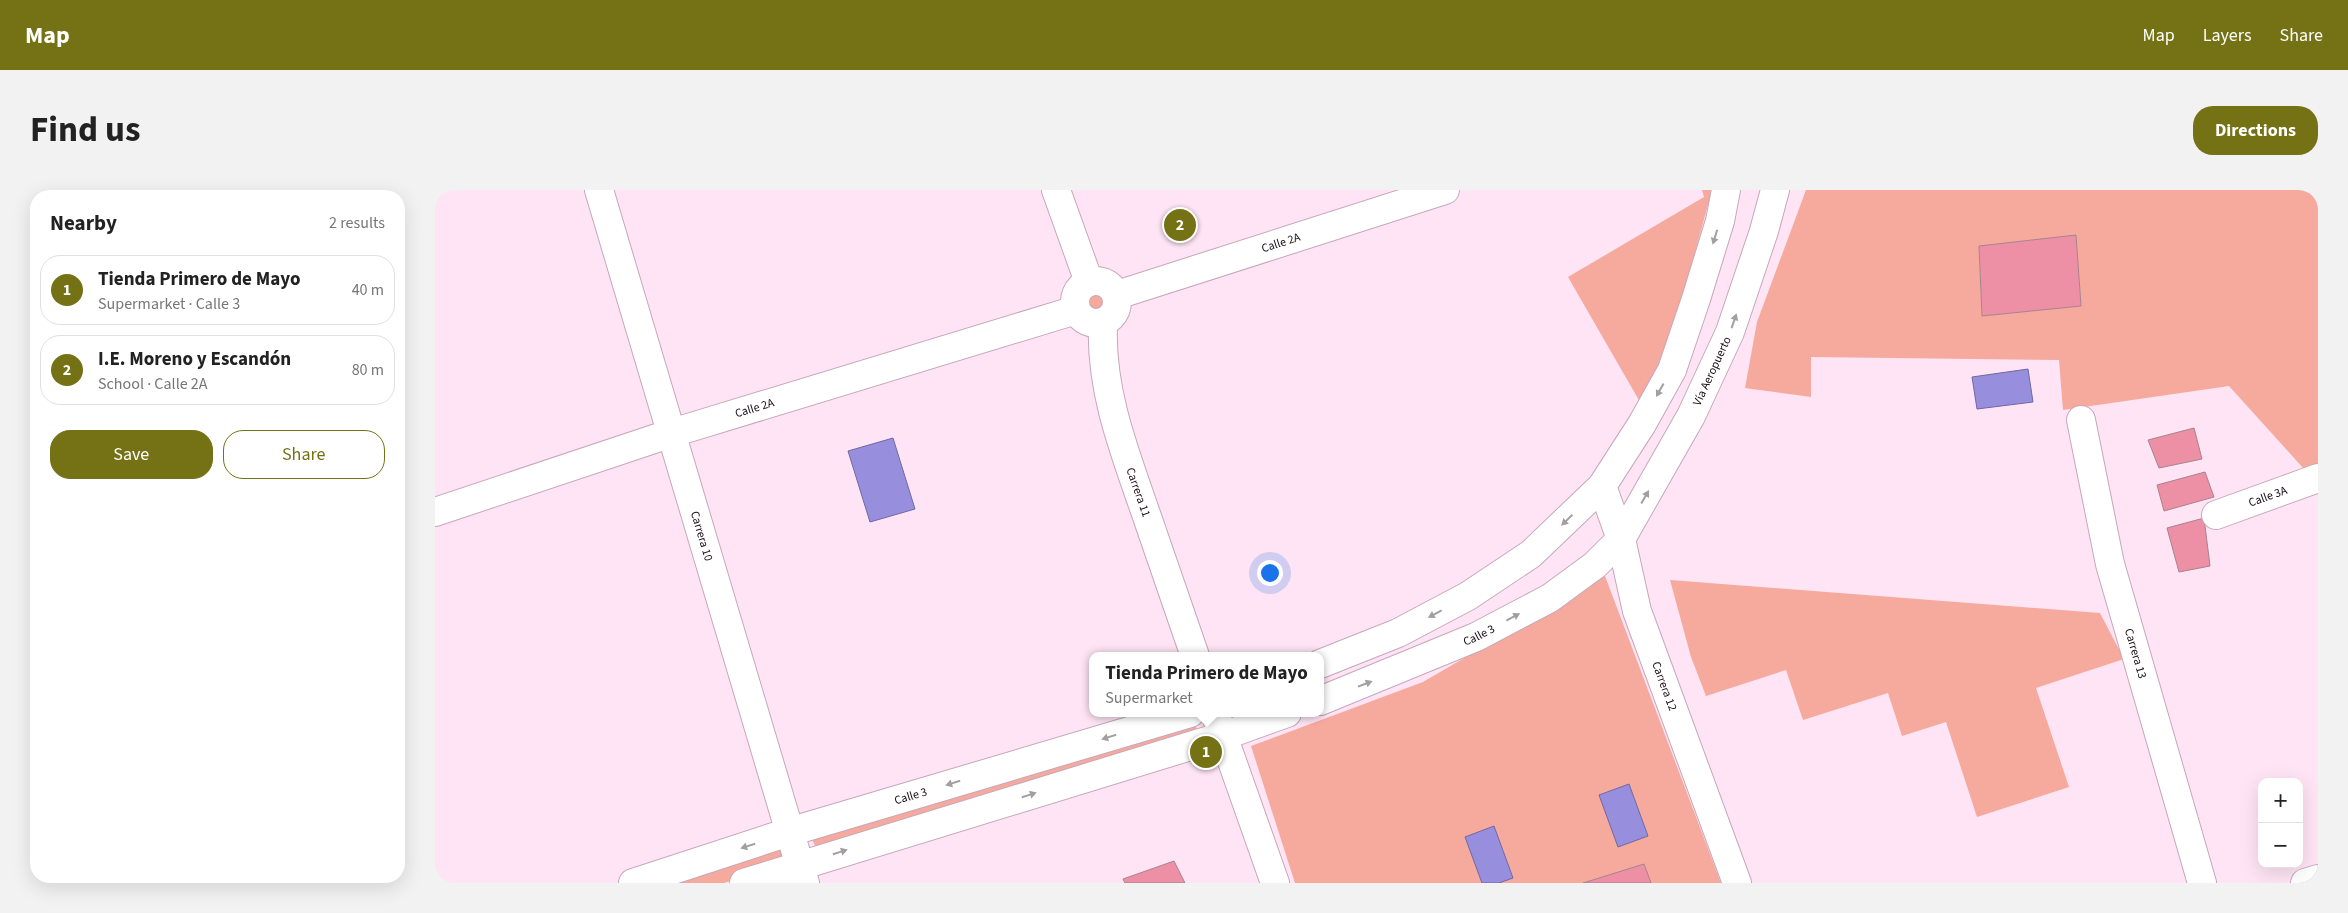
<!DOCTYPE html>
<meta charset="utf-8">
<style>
body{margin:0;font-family:"Source Sans 3",sans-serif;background:#f2f2f2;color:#222}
.controls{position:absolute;right:15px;bottom:15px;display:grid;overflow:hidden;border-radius:10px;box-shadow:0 5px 20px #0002}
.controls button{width:45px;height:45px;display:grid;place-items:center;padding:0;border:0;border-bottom:1px solid #e0e0e0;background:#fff;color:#222;font:25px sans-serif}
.you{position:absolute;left:834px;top:382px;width:18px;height:18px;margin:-12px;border:4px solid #fff;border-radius:50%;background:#1a73e8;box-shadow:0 0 0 8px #1a73e833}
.badge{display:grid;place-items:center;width:32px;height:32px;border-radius:50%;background:#747215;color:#fff;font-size:16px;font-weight:700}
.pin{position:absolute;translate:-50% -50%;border:2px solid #fff;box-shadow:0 1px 5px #0006}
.popup{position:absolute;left:654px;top:462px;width:235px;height:65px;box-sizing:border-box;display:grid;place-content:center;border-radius:10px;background:#fff;filter:drop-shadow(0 1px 4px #0005);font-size:16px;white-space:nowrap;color:#767676}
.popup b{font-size:19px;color:#222}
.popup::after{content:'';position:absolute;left:50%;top:100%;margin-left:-10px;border:10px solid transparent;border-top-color:#fff}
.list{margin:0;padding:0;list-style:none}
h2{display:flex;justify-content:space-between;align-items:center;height:65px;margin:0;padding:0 20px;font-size:21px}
h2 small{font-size:16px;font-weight:400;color:#767676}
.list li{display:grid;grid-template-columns:32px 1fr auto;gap:15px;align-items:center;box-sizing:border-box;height:70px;margin:0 10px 10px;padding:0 10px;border:1px solid #e0e0e0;border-radius:20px}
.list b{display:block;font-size:19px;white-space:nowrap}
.list p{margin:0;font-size:16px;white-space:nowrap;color:#767676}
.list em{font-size:16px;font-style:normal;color:#767676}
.actions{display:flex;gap:10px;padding:15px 20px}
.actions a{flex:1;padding:11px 0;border:1px solid #747215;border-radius:20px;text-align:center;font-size:18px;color:#747215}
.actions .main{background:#747215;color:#fff}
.map{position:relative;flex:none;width:1883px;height:693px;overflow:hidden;border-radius:20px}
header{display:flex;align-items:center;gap:30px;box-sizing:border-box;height:70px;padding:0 25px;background:#747215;color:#fff}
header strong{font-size:24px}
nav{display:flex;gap:28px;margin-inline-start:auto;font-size:18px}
.intro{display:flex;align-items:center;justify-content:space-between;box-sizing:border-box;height:120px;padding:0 30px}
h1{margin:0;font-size:35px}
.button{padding:12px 22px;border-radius:20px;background:#747215;color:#fff;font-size:18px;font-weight:700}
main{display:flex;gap:30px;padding:0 30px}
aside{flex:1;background:#fff;border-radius:20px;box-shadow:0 5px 20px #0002}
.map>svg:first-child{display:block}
.green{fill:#f5aa9d;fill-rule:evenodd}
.water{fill:#978edd;stroke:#7167a1}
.building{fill:#ed90a5;stroke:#a7838a}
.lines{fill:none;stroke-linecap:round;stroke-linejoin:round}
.minor-casing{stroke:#c6a7bb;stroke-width:30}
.minor{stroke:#fff;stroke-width:28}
.oneway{fill:#a29ea1}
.labels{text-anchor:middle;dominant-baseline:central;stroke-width:5;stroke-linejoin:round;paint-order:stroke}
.street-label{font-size:12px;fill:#170d14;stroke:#fee4f4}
</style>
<header>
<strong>Map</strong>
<nav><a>Map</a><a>Layers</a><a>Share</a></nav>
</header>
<div class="intro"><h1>Find us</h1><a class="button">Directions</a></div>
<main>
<aside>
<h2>Nearby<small>2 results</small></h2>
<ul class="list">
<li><span class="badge">1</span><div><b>Tienda Primero de Mayo</b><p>Supermarket · Calle 3</p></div><em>40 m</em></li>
<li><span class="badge">2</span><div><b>I.E. Moreno y Escandón</b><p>School · Calle 2A</p></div><em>80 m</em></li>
</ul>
<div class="actions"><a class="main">Save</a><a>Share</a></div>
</aside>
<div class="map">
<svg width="1883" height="693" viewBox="0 0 1883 693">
<rect width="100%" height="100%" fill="#fee4f4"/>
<!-- green -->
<path class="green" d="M 1267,0 L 1277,0 L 1229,177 L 1205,212 L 1133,87 L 1269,7 Z
M 1371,0 L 1883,0 L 1883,274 L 1869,279 L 1794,196 L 1628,220 L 1624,170 L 1376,167 L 1376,207 L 1310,198 L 1322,132 ZM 1641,45 L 1646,116 L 1547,126 L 1544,56 Z
M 663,96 L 674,101 L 679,118 L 677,123 L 655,132 L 650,129 L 643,107 L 647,102 Z
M 1170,386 L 1286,693 L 860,693 L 816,556 L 988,492 Z
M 1235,390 L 1665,423 L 1689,469 L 1601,498 L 1634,597 L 1542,627 L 1511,532 L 1467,546 L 1453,503 L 1368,530 L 1351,480 L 1271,506 L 1256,467 Z
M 759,530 L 764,546 L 383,662 L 375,645 Z
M 343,654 L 350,673 L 289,693 L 225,693 Z"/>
<!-- water -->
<path class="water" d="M 1593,179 L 1598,212 L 1542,219 L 1537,187 Z
M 458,248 L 480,319 L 435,332 L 413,261 Z
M 1194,594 L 1213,646 L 1183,657 L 1164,605 Z
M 1059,636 L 1078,688 L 1064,693 L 1047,693 L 1030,647 Z"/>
<!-- building -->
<path class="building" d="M 1641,45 L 1646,116 L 1547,126 L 1544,56 Z
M 1759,238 L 1767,269 L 1724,278 L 1713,250 Z
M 1770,282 L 1779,307 L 1729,321 L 1722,295 Z
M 1769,328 L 1775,376 L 1744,382 L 1732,338 Z
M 739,671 L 750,693 L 690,693 L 688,689 Z
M 1209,674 L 1216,693 L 1148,693 Z"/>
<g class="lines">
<!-- minor casing -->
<g class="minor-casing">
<g id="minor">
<path id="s1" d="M 164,0 L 370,693"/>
<path d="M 621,0 L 654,92"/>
<circle cx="661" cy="112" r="21"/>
<path id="s2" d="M 682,105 L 1010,0"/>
<path id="s3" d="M 668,133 C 665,198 688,258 709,318 C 726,367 743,416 760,466"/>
<path id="s4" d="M 1646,230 L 1675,374 L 1767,693"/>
<path id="s5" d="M 1167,296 L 1186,349 L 1202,421 L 1302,693"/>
<path id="s6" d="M 0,322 L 237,243 L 641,120"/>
<path id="s7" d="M 1781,325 L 1883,288"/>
<path d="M 885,474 L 963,443 L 1033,406 L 1096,364 L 1167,296 L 1207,234 L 1237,180 L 1261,109 L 1285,31 L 1291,0"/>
<path id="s8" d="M 885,511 L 1041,447 L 1115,408 L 1160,375 L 1186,349 L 1256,226 L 1295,142 L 1329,41 L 1340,0"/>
<path d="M 780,523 L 840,693"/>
<path id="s9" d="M 198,693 L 354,642 L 755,523"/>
<path d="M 309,693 L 788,546 L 852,523"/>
<path d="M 1870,693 L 1883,689"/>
</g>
</g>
<!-- minor -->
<use href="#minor" class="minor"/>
</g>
<!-- one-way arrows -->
<defs><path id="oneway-solid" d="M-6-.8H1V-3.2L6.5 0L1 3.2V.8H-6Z" transform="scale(1.25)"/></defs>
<g class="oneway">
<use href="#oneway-solid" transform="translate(1280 47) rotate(107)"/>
<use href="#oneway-solid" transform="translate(1299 131) rotate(-71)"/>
<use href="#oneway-solid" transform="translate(1225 200) rotate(119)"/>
<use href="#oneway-solid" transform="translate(1210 307) rotate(-60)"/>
<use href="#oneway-solid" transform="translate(1132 330) rotate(136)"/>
<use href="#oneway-solid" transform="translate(1000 424) rotate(152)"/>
<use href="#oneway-solid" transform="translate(1078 427) rotate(-28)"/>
<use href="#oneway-solid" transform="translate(930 494) rotate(-21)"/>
<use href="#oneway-solid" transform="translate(674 547) rotate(163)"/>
<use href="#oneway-solid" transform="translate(518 593) rotate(163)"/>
<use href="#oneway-solid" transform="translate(594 605) rotate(-17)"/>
<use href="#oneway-solid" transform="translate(313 656) rotate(162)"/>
<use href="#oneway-solid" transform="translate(405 662) rotate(-17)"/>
</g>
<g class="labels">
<!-- street labels -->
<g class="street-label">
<text stroke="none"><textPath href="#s2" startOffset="172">Calle 2A</textPath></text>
<text stroke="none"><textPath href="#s8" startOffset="536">Vía Aeropuerto</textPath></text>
<text stroke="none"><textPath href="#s6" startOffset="336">Calle 2A</textPath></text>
<text stroke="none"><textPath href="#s3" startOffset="174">Carrera 11</textPath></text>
<text stroke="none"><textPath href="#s7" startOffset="55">Calle 3A</textPath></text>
<text stroke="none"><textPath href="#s1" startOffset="361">Carrera 10</textPath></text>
<text stroke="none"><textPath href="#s8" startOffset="172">Calle 3</textPath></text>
<text stroke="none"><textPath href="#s4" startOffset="240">Carrera 13</textPath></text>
<text stroke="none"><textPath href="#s5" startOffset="210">Carrera 12</textPath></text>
<text stroke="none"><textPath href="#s9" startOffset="291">Calle 3</textPath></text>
</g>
</g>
</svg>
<div class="controls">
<button>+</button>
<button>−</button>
</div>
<div class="you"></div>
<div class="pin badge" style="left:771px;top:562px">1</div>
<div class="popup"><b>Tienda Primero de Mayo</b>Supermarket</div>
<div class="pin badge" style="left:745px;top:35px">2</div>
</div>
</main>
